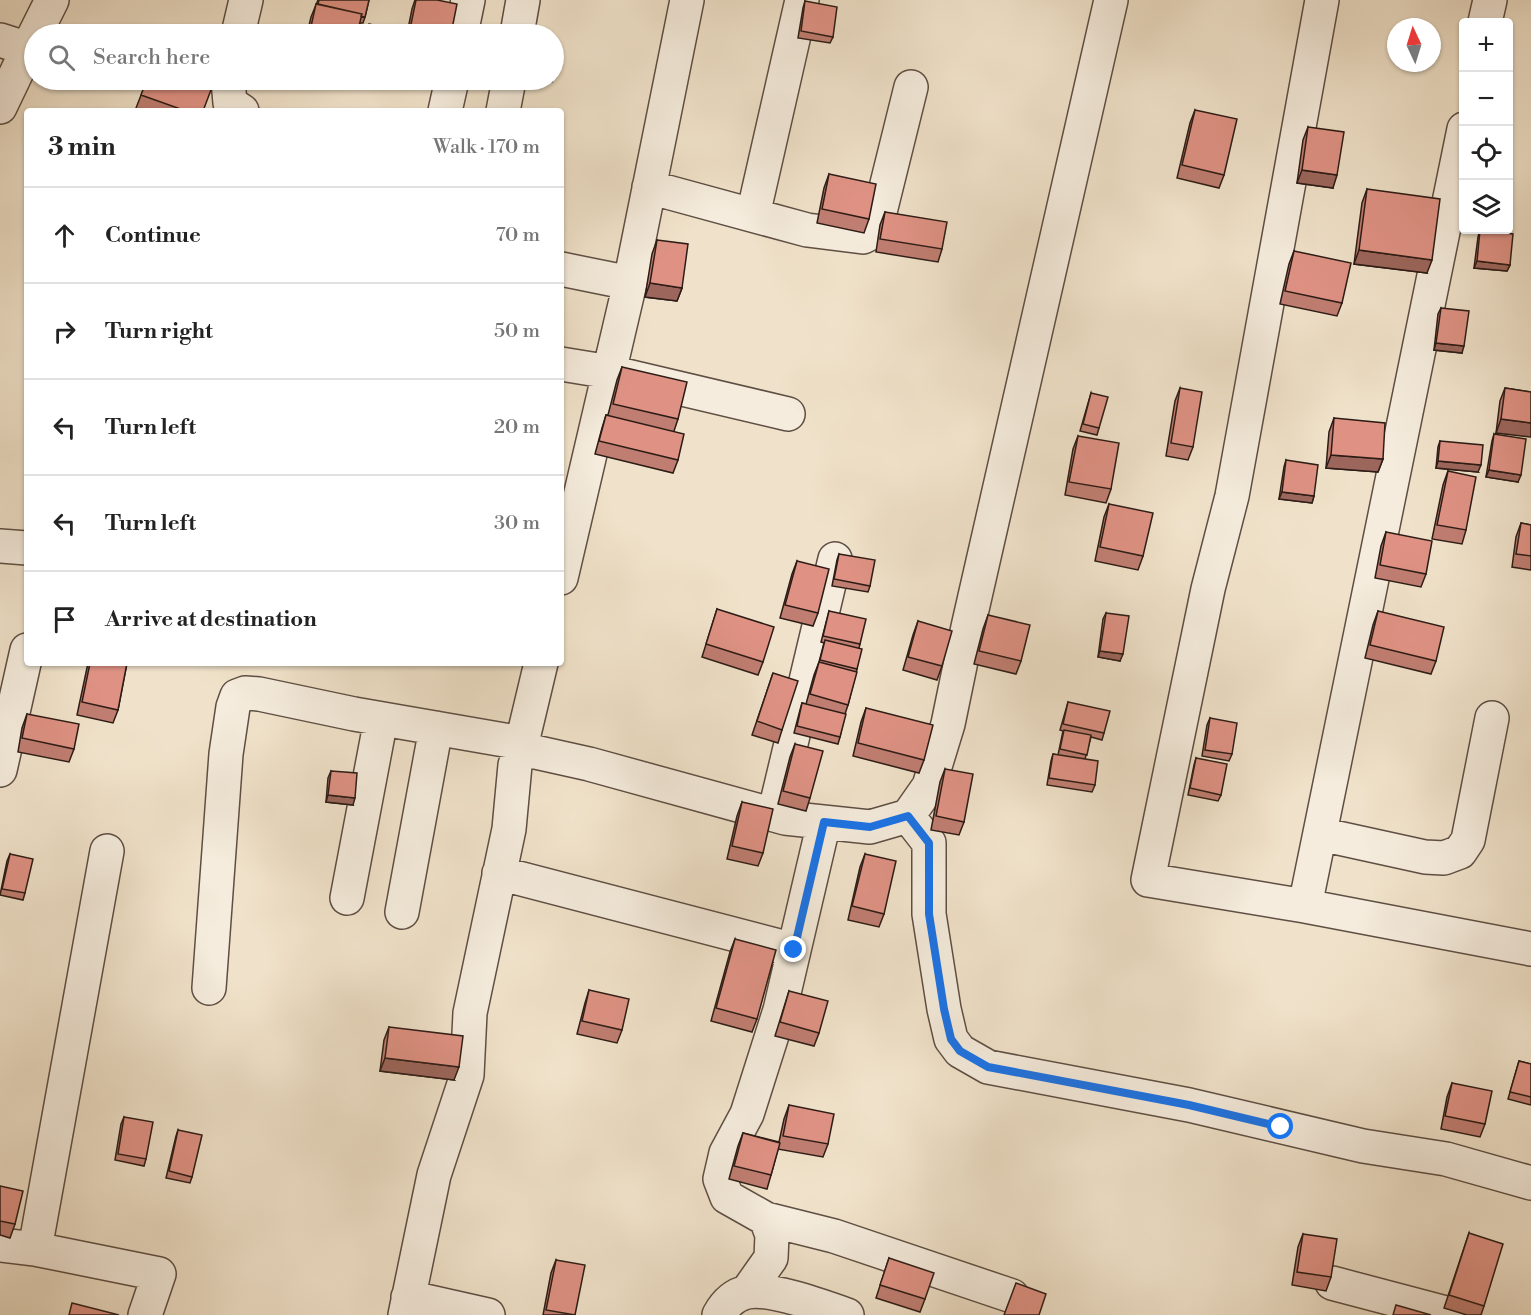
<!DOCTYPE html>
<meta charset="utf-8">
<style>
body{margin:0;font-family:"Libre Bodoni",serif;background:#f6f6f6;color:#222}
.controls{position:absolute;right:18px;top:18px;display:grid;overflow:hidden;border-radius:6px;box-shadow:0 2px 4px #0004}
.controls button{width:54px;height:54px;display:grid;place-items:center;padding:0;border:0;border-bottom:2px solid #e0e0e0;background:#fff;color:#222;font:30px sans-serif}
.compass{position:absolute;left:1387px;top:18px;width:54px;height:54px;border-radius:50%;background:#fff;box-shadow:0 2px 4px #0004;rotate:356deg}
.stop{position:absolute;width:18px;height:18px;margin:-14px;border:4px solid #1a73e8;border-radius:50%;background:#fff}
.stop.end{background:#1a73e8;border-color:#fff;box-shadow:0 2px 6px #0008}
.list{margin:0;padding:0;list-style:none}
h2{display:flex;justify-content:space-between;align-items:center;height:78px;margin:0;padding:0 24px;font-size:26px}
h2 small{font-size:20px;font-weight:400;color:#767676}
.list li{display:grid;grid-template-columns:39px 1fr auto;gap:18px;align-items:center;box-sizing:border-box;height:96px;padding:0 24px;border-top:2px solid #e0e0e0}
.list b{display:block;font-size:22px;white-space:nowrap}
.list em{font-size:20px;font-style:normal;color:#767676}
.icon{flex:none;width:33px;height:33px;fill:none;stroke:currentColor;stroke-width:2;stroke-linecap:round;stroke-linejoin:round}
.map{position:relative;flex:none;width:1531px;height:1315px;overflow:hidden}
.search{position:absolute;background:#fff;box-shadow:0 2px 4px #0004;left:24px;top:24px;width:540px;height:66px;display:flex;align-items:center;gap:15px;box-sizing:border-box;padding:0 21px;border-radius:33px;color:#767676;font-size:22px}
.panel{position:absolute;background:#fff;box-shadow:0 2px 4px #0004;left:24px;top:108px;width:540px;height:558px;border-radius:6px}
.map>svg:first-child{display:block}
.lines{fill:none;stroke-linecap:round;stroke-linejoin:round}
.minor-casing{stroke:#5e4e43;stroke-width:36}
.minor{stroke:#f5ecdd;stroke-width:33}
.wall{fill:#c07e72;stroke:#2d1c16;stroke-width:1.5}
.shaded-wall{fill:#9c665c;stroke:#2d1c16;stroke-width:1.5}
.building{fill:#df9284;stroke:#2d1c16;stroke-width:1.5}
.route{stroke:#1a73e8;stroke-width:8}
</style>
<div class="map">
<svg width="1531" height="1315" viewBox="0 0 1531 1315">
<rect width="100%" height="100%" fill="#f0e2ca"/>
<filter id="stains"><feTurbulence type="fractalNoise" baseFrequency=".00333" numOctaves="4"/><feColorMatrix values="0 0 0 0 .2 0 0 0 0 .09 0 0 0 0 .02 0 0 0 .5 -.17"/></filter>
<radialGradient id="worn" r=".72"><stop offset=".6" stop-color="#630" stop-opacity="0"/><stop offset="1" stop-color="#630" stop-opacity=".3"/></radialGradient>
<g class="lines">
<!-- minor casing -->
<g class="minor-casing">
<path id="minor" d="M 1322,0 L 1232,496 L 1208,589 L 1148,880 L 1305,906 L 1531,949
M 1485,22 L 1490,0
M 35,34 L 52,0
M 238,34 L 246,0
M 461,34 L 468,0
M 517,34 L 523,0
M 0,40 L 28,49
M 228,80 L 230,103 L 242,111
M 0,107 L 34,36
M 445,111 L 452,80
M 503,111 L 509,80
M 649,187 L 807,230 L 863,237 L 873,232 L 879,216 L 911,87
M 753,215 L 802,0
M 561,269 L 630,283
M 561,364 L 610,372 L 788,414
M 0,546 L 27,548
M 561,578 L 630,283 L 687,0
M 520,751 L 541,663
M 0,770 L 27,650
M 774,815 L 835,559
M 908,816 L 929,843 L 929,914 L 944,1009 L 951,1039 L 960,1051 L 988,1067 L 1189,1105 L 1363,1146 L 1446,1159 L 1531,1183
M 1320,834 L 1425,857 L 1444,858 L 1460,852 L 1468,840 L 1492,718
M 499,873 L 794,950
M 347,898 L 381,719
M 1305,906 L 1464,129
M 402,912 L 436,728
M 209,988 L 226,754 L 233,707 L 237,696 L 245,693 L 259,694 L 354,714 L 522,743
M 766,1219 L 834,1236 L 1012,1296
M 0,1245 L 35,1249 L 159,1274 L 145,1315
M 35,1249 L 107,851
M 1332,1283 L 1453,1315
M 747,1292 L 771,1258 L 772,1235 L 766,1219 L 727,1197 L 720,1179 L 726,1153 L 747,1114 L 780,1010 L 824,822
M 408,1297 L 488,1315
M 405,1315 L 434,1175 L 467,1075 L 470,1013 L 509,829 L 515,765 L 520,751 L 535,752 L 589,764 L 785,818 L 870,827 L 908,816 L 929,786 L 948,724 L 968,627 L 1111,0
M 719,1315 C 725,1304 733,1295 747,1292 C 770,1287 824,1307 847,1315"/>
</g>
<!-- minor -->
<use href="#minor" class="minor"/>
</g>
<!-- wall -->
<path class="wall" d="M 318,0 L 369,0 L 365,17 L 363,23 L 360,23 L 357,34 L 307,34 L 311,17 Z
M 415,0 L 437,0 L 451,34 L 407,34 L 412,9 Z
M 805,1 L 833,37 L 830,43 L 798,38 L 803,8 Z
M 147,80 L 203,111 L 144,111 L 136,108 Z
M 535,80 L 553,80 L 552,82 Z
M 1195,110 L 1224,175 L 1219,188 L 1177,178 L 1190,123 Z
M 1308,127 L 1333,188 L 1297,183 L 1303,140 Z
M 829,174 L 869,219 L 864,233 L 817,223 L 824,188 Z
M 1367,189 L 1427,273 L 1354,264 L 1362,203 Z
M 885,212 L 942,249 L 938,262 L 876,252 L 880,225 Z
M 1480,230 L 1510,265 L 1507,271 L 1474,268 L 1478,237 Z
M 657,240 L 682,288 L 677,301 L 645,297 L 652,254 Z
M 1294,251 L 1342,303 L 1337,316 L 1280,304 L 1289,264 Z
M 1441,308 L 1462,353 L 1434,350 L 1438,314 Z
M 622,367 L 678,419 L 674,431 L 678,460 L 673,473 L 595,454 L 602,428 L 606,415 L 608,415 L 617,380 Z
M 1180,388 L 1193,447 L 1188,460 L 1166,456 L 1175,401 Z
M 1505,388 L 1531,392 L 1496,433 L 1500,401 Z
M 1091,393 L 1099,428 L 1097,435 L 1080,431 Z
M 1334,418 L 1383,459 L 1378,472 L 1326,468 L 1329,432 Z
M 1494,434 L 1518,482 L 1486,477 L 1492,441 Z
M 1078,436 L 1111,489 L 1106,503 L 1065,495 L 1073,449 Z
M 1440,441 L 1478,472 L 1436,468 L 1438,447 Z
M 1286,460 L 1314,496 L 1312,503 L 1279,499 L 1284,467 Z
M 1448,471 L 1466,530 L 1462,544 L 1432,539 L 1443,485 Z
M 1109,504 L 1143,556 L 1138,570 L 1095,561 L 1104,517 Z
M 1521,523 L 1531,525 L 1531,570 L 1512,567 L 1516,537 Z
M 1386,532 L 1426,574 L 1421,587 L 1375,578 L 1381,546 Z
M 839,554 L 870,586 L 868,592 L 832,586 L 837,560 Z
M 797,561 L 818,613 L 813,626 L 780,618 L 792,574 Z
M 717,609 L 763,662 L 758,675 L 702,657 Z
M 829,611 L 860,644 L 859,648 L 857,669 L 848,705 L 845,714 L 840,737 L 838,744 L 794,733 L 800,710 L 802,703 L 806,704 L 814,675 L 819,662 L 824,643 L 821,642 Z
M 1378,611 L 1436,661 L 1431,674 L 1365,658 L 1373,625 Z
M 1106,613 L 1120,661 L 1098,657 L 1103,619 Z
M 988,615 L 1021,661 L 1016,674 L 974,664 L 983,629 Z
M 918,621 L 942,666 L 937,680 L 903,670 L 913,635 Z
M 88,663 L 127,663 L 118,710 L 113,723 L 77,715 Z
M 773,673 L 782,730 L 778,743 L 752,735 Z
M 1068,702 L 1104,733 L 1102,740 L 1091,737 L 1085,759 L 1095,785 L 1092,792 L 1047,785 L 1051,761 L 1053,754 L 1058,755 L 1063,731 L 1060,730 Z
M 866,708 L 924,760 L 919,773 L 853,756 L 861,722 Z
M 27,714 L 74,749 L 69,762 L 18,752 L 22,728 Z
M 1210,718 L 1232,754 L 1229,761 L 1202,756 L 1207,725 Z
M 795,744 L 810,798 L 806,811 L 778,804 L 790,757 Z
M 1196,758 L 1221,795 L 1218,801 L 1188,795 L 1194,765 Z
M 945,769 L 964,822 L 959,835 L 931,830 L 940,782 Z
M 331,771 L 353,805 L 326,802 L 328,778 Z
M 742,802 L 763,853 L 758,866 L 727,859 L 737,816 Z
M 10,854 L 25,893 L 23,900 L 0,895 L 7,861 Z
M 865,854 L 884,914 L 879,927 L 848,920 L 860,867 Z
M 735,939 L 757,1019 L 752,1032 L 711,1021 L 730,952 Z
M 589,990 L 622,1030 L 617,1043 L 577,1034 L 585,1003 Z
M 789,991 L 819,1033 L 814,1046 L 775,1036 Z
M 389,1027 L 454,1080 L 380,1071 L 384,1040 Z
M 1519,1061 L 1531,1064 L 1531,1105 L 1508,1099 Z
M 1452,1083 L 1485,1124 L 1480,1137 L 1441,1129 L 1447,1097 Z
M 789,1105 L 828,1144 L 823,1157 L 778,1149 L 771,1175 L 767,1189 L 729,1179 L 738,1146 L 743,1133 L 779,1142 L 784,1119 Z
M 124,1117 L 146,1159 L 144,1166 L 115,1160 L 121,1124 Z
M 178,1130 L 192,1177 L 190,1183 L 166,1178 L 176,1136 Z
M 0,1186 L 15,1224 L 10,1238 L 0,1235 Z
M 1469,1233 L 1484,1306 L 1481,1315 L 1467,1315 L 1444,1308 Z
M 1303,1234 L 1331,1277 L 1326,1291 L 1292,1285 L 1298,1247 Z
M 889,1258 L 925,1299 L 920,1312 L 876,1298 Z
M 556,1260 L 575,1315 L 543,1315 L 551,1273 Z"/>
<!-- shaded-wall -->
<path class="shaded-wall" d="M 1302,170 L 1337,175 L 1333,188 L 1297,183 Z
M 1359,250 L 1432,260 L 1427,273 L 1354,264 Z
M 1477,261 L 1510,265 L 1507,271 L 1474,268 Z
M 650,283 L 682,288 L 677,301 L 645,297 Z
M 1436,343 L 1464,346 L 1462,353 L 1434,350 Z
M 1501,419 L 1531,423 L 1531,437 L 1496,433 Z
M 1331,455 L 1383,459 L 1378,472 L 1326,468 Z
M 1438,461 L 1481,465 L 1478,472 L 1436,468 Z
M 1489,470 L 1521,475 L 1518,482 L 1486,477 Z
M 1282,492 L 1314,496 L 1312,503 L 1279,499 Z
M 1100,651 L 1123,654 L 1120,661 L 1098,657 Z
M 328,795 L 355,798 L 353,805 L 326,802 Z
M 385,1058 L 459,1067 L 454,1080 L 380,1071 Z"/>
<!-- building -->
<path class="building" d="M 319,0 L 369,0 L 365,17 L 361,16 L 362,14 L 318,4 Z
M 416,0 L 437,0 L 457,4 L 451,34 L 409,34 Z
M 805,1 L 837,7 L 833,37 L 801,31 Z
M 316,4 L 362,14 L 357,34 L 324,34 L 310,31 Z
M 369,24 L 401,31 L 400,34 L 366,34 Z
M 554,44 L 559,45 L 555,75 L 554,75 Z
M 147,80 L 208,80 L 214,82 L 203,111 L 186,111 L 141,95 Z
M 1195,110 L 1237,119 L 1224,175 L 1182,165 Z
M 1308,127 L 1344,132 L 1337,175 L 1302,170 Z
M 829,174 L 876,184 L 869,219 L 822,209 Z
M 1367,189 L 1440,199 L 1432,260 L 1359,250 Z
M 885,212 L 947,222 L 942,249 L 880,239 Z
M 1480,230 L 1513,234 L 1510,265 L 1477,261 Z
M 657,240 L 688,244 L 682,288 L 650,283 Z
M 1294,251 L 1351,263 L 1342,303 L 1285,291 Z
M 1441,308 L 1469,311 L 1464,346 L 1436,343 Z
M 622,367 L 687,382 L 678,419 L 613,404 Z
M 1180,388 L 1202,392 L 1193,447 L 1171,443 Z
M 1505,388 L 1531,392 L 1531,423 L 1501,419 Z
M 1091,393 L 1108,397 L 1099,428 L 1083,424 Z
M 606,415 L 684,434 L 678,460 L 599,441 Z
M 1334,418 L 1385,423 L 1383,459 L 1331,455 Z
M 1494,434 L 1526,439 L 1521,475 L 1489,470 Z
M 1078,436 L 1119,443 L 1111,489 L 1069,482 Z
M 1440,441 L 1483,445 L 1481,465 L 1438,461 Z
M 1286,460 L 1318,465 L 1314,496 L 1282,492 Z
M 1448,471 L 1476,477 L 1466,530 L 1437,525 Z
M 1109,504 L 1153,513 L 1143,556 L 1100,547 Z
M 1521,523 L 1531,525 L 1531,556 L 1516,554 Z
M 1386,532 L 1432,541 L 1426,574 L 1380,565 Z
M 839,554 L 875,560 L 870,586 L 834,579 Z
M 797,561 L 829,569 L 818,613 L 785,605 Z
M 717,609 L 774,627 L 763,662 L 706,644 Z
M 829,611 L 866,619 L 860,644 L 823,636 Z
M 1378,611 L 1444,627 L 1436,661 L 1370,645 Z
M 1106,613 L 1129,616 L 1123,654 L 1100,651 Z
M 988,615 L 1030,625 L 1021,661 L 979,651 Z
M 918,621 L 952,631 L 942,666 L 908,657 Z
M 825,640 L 862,649 L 857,669 L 820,660 Z
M 819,662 L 857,672 L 848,705 L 810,694 Z
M 90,663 L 127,663 L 118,710 L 82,702 Z
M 773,673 L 798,681 L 782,730 L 757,721 Z
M 1068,702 L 1110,711 L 1104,733 L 1063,724 Z
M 802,703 L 846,714 L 840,737 L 797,726 Z
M 866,708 L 933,725 L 924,760 L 858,743 Z
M 27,714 L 79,724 L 74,749 L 22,738 Z
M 1210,718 L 1237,723 L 1232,754 L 1205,750 Z
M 1064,730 L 1091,735 L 1087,755 L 1060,749 Z
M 795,744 L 823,751 L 810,798 L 783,791 Z
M 1053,754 L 1098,761 L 1095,785 L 1049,778 Z
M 1196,758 L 1227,764 L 1221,795 L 1190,788 Z
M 945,769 L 973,774 L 964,822 L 936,816 Z
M 331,771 L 357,773 L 355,798 L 328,795 Z
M 742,802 L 773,809 L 763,853 L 732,846 Z
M 10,854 L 33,859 L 25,893 L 2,889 Z
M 865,854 L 896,861 L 884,914 L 852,906 Z
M 735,939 L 776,950 L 757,1019 L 716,1008 Z
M 589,990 L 629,999 L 622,1030 L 582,1021 Z
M 789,991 L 828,1001 L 819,1033 L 780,1022 Z
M 389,1027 L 463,1036 L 459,1067 L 385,1058 Z
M 1519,1061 L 1531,1064 L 1531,1097 L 1510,1092 Z
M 1452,1083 L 1492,1091 L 1485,1124 L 1445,1116 Z
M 789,1105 L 834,1114 L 828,1144 L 783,1136 Z
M 124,1117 L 153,1122 L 146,1159 L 118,1154 Z
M 178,1130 L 202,1135 L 192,1177 L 169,1171 Z
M 743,1133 L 780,1143 L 771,1175 L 734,1166 Z
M 0,1186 L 23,1191 L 15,1224 L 0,1221 Z
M 1469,1233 L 1503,1244 L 1484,1306 L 1449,1295 Z
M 1303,1234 L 1337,1239 L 1331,1277 L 1297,1272 Z
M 889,1258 L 934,1273 L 925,1299 L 880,1285 Z
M 556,1260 L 585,1265 L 575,1315 L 546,1310 Z
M 1016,1283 L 1046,1294 L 1039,1315 L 1004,1315 Z
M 72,1303 L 119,1315 L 69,1315 Z
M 1396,1305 L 1431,1315 L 1393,1315 Z"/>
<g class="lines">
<!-- route -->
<path class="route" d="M 794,950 L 824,822 L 870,827 L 908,816 L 929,843 L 929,914 L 944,1009 L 951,1039 L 960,1051 L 988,1067 L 1189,1105 L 1281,1127"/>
</g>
<rect width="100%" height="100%" filter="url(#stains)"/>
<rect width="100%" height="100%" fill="url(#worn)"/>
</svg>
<div class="controls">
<button>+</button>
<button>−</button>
<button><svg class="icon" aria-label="locate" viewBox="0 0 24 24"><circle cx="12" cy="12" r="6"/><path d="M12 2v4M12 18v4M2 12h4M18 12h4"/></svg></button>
<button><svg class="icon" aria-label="layers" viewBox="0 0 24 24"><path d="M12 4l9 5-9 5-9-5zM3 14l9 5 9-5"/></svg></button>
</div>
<svg class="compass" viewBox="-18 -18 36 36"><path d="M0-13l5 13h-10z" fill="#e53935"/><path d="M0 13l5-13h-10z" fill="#767676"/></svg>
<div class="stop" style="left:1281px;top:1127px"></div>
<div class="stop end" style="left:794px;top:950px"></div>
<div class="search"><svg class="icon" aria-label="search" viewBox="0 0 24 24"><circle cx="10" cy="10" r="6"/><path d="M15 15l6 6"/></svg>Search here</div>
<section class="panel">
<h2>3 min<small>Walk · 170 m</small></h2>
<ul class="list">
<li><svg class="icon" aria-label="ahead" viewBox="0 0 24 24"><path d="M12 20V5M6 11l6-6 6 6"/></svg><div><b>Continue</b></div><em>70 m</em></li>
<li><svg class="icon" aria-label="right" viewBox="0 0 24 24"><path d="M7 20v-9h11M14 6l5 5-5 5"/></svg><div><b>Turn right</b></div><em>50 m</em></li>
<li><svg class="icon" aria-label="left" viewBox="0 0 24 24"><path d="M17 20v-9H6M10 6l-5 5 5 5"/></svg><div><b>Turn left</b></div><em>20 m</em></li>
<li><svg class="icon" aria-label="left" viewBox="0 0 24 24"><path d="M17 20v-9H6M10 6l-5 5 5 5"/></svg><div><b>Turn left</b></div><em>30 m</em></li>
<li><svg class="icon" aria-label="arrive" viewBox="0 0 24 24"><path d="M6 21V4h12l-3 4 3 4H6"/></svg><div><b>Arrive at destination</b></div></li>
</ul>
</section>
</div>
